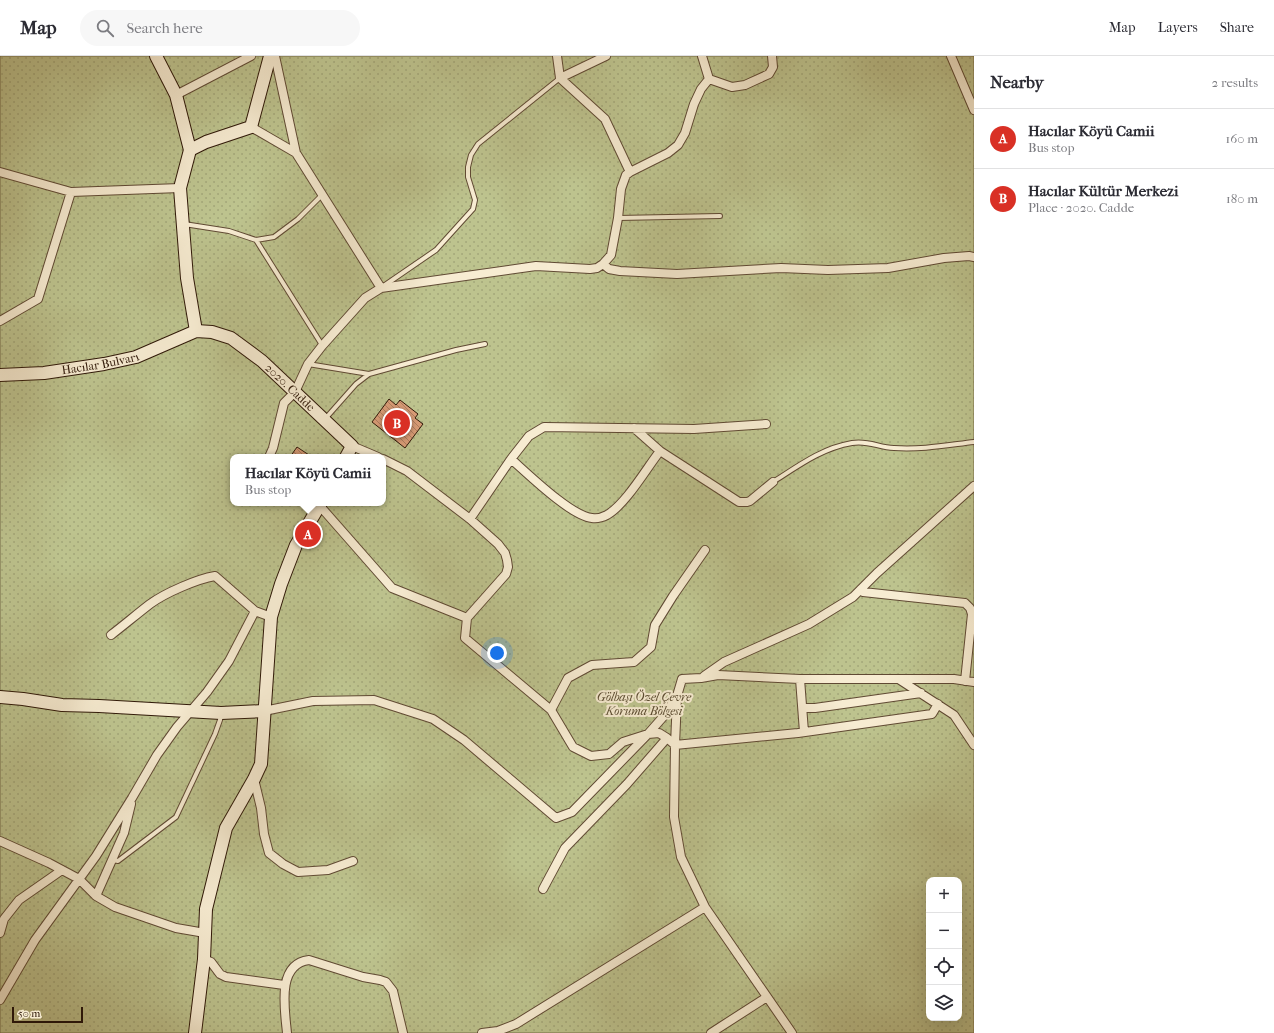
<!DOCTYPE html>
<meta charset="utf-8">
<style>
body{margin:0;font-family:"IM FELL French Canon",serif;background:#f7f7f7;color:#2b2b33}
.controls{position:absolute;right:12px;bottom:12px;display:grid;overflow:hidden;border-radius:8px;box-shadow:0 4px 16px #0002}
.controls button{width:36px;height:36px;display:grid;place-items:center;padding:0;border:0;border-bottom:1px solid #e1e1e2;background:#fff;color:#2b2b33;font:20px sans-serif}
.scale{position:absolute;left:12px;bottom:10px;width:71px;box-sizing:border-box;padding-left:4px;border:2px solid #2f1808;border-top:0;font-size:11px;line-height:14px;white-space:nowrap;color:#2f1808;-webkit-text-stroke:3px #f7ecd2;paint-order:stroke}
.you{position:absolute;left:497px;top:597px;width:14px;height:14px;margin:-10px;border:3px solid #fff;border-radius:50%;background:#1a73e8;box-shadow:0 0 0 6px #1a73e833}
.badge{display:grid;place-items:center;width:26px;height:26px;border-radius:50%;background:#d93025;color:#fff;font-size:13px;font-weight:700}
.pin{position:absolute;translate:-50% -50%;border:2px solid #fff;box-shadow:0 1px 4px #0006}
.popup{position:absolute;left:230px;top:398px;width:156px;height:52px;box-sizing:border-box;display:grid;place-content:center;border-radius:8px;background:#fff;filter:drop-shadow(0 1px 3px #0005);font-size:13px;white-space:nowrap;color:#7c7c81}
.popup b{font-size:15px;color:#2b2b33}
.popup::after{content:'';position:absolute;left:50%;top:100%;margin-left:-8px;border:8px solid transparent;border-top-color:#fff}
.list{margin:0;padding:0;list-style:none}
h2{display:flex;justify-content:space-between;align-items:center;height:52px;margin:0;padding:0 16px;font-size:17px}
h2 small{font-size:13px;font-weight:400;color:#7c7c81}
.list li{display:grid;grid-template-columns:26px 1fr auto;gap:12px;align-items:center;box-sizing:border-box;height:60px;padding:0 16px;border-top:1px solid #e1e1e2}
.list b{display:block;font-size:15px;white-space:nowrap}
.list p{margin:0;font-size:13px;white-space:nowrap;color:#7c7c81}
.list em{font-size:13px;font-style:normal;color:#7c7c81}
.icon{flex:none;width:22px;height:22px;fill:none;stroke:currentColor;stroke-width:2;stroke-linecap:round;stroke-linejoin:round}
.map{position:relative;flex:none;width:974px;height:977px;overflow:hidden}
header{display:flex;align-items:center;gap:24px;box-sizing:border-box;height:56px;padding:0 20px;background:#fff;border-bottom:1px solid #e1e1e2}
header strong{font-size:19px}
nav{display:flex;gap:22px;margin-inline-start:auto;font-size:14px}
.search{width:280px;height:36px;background:#f7f7f7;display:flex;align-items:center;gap:10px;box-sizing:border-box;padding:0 14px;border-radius:22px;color:#7c7c81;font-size:15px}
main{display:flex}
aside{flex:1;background:#fff}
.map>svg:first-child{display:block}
.park{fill:url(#park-dots);stroke:#766e4b;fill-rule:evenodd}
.building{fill:url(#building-back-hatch);stroke:#2f1808}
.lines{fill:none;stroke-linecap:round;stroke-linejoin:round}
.lane-casing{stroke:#604a34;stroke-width:6}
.street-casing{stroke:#604a34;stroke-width:10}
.secondary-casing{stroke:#2f1808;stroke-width:14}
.lane{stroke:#f7ecd2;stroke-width:4}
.street{stroke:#f7ecd2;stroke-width:8}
.secondary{stroke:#f7ecd2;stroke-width:12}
.labels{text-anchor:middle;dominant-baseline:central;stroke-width:4;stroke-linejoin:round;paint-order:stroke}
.street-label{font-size:12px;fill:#2f1808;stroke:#f7ecd2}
.park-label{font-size:12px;font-style:italic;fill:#5a4b30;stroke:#f7ecd2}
</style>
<header>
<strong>Map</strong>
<div class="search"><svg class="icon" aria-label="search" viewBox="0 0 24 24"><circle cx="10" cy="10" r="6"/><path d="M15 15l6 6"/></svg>Search here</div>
<nav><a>Map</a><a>Layers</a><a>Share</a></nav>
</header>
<main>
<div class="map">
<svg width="974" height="977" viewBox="0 0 974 977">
<defs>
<pattern id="park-dots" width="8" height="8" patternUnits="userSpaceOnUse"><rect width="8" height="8" fill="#bdc38e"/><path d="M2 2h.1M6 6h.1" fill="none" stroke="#a3a779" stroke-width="1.8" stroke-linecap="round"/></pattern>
<pattern id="building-back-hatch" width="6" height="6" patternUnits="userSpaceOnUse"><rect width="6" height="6" fill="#d99c77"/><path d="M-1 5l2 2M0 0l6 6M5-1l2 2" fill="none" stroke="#b07e60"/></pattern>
</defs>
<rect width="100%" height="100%" fill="#f3e2ba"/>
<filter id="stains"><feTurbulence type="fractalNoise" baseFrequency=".005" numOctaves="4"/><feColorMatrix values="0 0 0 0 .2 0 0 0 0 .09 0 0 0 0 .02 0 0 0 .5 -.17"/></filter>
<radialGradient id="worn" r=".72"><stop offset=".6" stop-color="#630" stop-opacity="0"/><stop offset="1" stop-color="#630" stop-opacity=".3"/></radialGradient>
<!-- park -->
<path class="park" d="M 0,0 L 974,0 L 974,977 L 0,977 ZM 233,401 L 383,401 L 383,447 L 233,447 ZM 929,824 L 959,824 L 959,962 L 929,962 Z"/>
<!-- building -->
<path class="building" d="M 389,343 L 396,349 L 400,344 L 418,358 L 415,362 L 423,368 L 405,392 L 372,366 Z
M 297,391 L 312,401 L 290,401 Z"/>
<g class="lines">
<!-- lane casing -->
<g class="lane-casing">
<path id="lane" d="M 618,162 L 720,160
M 184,168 L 229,175 L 256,184 L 274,181 L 298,163 L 322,139
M 256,184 L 322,289
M 385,229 L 436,194 L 473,153 L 475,144 L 468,121 L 468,111 L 471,99 L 478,88 L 560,22
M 308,308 L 369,318
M 325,363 L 356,328 L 369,318 L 456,294 L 485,288
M 773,426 C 798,410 822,392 852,387 C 869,384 879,392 894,392 C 921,394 948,389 974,386
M 112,804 L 118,805 L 176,761 L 215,678 L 220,664 L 221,659"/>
</g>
<!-- street casing -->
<g class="street-casing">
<path id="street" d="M 275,0 L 296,97
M 557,0 L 560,22 L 605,63 L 630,116
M 951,0 L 974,54
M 560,22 L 606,0
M 709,23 L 732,31 L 745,29 L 769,18 L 773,11 L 772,0
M 176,39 L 251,0
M 251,71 L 296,97 L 381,232 L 365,242 L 322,290 L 308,308 L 295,336 L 284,347 L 273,392 L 269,401
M 0,116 L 71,136 L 180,132
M 603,208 L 609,213 L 620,215 L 677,218 L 781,212 L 828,214 L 888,212 L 944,202 L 969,200 L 974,201
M 381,232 L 536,210 L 590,213 L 597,212 L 603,208 L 611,199 L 618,162 L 621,133 L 626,119 L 630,116 L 668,97 L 678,89 L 685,77 L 694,48 L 701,33 L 709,23 L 702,0
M 0,265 L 38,243 L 71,136
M 634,372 L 660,395 L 739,446 L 747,446 L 750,445 L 773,426
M 352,390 L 378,401
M 383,403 L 407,415 L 470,463 L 498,488 L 505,497 L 507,504 L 508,511 L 506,518 L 467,562 L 465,582 L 551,654 L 573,691 L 591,700 L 609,698 L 623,686 L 648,678 L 659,677 L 667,682 L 675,689 L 798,677 L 932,658 L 938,648
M 511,403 C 528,418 571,460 592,462 C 597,463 603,461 607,459 C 626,448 646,413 660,395
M 320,450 L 392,532 L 467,562
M 470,463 L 511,403 L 529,380 L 544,371 L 694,373 L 766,368
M 860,534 L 863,536 L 965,547 L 970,552 L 972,558 L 965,625
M 111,579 C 124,569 137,558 150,548 C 165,537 197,523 215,520 L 255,555 L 271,561
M 704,620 L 724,606 L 809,568 L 853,541 L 877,517 L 974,430
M 800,623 L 804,676
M 900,624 L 954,659 L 974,689
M 677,641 L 675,689 L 674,761 L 681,801 L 705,851 L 792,977
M 803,652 L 815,652 L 921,637
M 551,654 L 568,622 L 592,609 L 634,606 L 651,591 L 655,569 L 673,540 L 705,494
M 264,655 L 313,645 L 374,644 L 433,663 L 464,684 L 556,762 L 572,756 L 648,678 L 663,661 L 677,640 L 682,623 L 701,622 L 718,619 L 800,623 L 954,623 L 974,626
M 254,723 L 261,752 L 264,778 L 269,797 L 283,808 L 298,816 L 328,814 L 353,805
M 0,785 L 49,807 L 79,823 L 96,840 L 115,851 L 176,872 L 205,877
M 543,833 L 565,792 L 627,728 L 667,682
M 96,840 L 124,777 L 131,748
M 0,877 L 4,863 L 19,844 L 62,814
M 204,903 L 211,906 L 220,918 L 226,921 L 284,929
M 0,944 L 35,884 L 96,800 L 132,742 L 157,699 L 177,671 L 207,636 L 229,605 L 255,555
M 287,977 C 285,954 276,908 309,904 L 363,921 L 380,924 L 386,926 L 393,935 L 403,977
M 482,977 L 498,975 L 516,968 L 705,851
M 711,977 L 767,941"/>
</g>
<!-- secondary casing -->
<g class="secondary-casing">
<g id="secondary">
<path d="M 156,0 L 176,39 L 190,94"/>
<path d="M 196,275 L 187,222 L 180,132 L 190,94 L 206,86 L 251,71 L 270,0"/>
<path id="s1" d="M 0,319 L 44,317 L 104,308 L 136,301 L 196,275 L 212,276 L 231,282 L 262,305 L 352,390 L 346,401"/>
<path d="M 0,641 L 23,643 L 62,649 L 99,650 L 221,657 L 264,655"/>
<path d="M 195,977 L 204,903 L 206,853 L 226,772 L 254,723 L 261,708 L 271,561 L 281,528 L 296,489 L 321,447"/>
</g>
</g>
<!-- lane -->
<use href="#lane" class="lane"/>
<!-- street -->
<use href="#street" class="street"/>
<!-- secondary -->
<use href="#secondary" class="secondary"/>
</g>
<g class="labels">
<!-- street labels -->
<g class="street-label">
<text stroke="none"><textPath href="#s1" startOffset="101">Hacılar Bulvarı</textPath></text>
<text stroke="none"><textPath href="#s1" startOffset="316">2020. Cadde</textPath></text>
</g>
<!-- park labels -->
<g class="park-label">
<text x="644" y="641">Gölbaşı Özel Çevre<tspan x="644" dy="14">Koruma Bölgesi</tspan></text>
</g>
</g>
<rect width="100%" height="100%" filter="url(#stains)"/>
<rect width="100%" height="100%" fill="url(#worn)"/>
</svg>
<div class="controls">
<button>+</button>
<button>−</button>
<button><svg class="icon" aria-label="locate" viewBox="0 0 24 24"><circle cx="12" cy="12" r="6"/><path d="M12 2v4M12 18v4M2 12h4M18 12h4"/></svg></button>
<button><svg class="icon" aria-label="layers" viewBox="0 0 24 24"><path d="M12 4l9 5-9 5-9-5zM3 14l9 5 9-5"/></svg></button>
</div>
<div class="scale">50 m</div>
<div class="you"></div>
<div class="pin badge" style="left:308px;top:478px">A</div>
<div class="popup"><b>Hacılar Köyü Camii</b>Bus stop</div>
<div class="pin badge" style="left:397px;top:367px">B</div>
</div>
<aside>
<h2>Nearby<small>2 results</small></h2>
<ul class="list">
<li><span class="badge">A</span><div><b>Hacılar Köyü Camii</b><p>Bus stop</p></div><em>160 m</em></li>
<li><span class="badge">B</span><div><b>Hacılar Kültür Merkezi</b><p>Place · 2020. Cadde</p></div><em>180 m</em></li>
</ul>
</aside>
</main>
